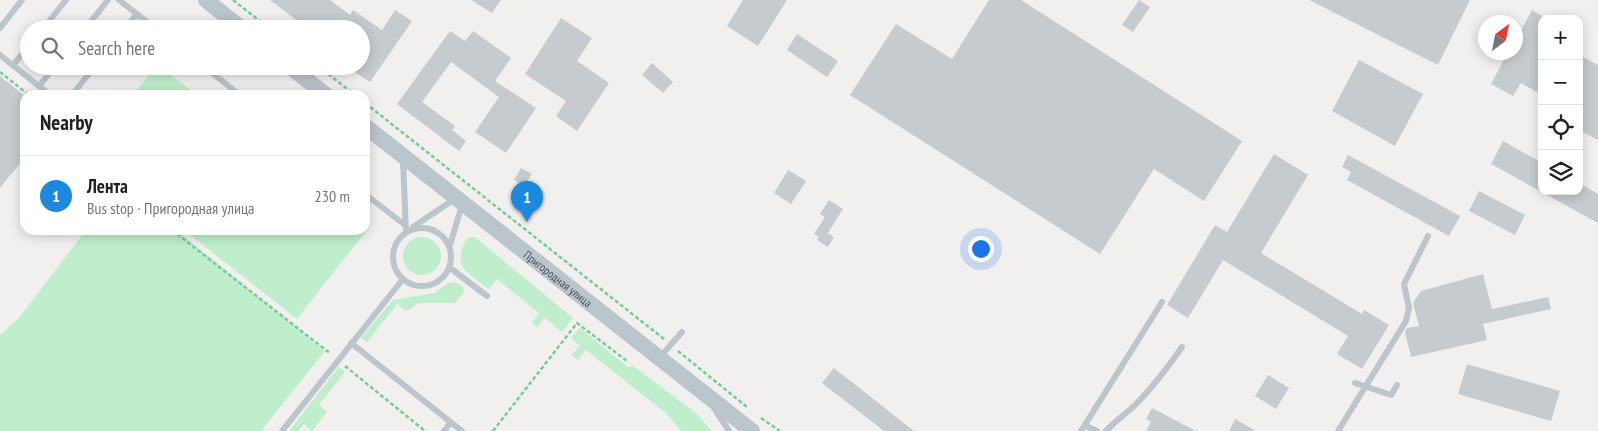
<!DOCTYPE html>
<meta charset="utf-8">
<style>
body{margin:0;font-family:"PT Sans Narrow",sans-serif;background:#f6f6f6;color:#202124}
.controls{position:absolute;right:15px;top:15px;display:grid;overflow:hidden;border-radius:10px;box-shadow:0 2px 12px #0003}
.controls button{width:45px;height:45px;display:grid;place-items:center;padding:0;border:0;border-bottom:1px solid #e0e0e0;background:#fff;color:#202124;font:25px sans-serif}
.compass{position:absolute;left:1478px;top:15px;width:45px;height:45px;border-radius:50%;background:#fff;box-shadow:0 2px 12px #0003;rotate:32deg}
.you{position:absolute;left:980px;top:248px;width:18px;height:18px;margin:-12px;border:4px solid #fff;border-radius:50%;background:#1a73e8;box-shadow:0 0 0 8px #1a73e833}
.badge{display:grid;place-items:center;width:32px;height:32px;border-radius:50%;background:#1d89de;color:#fff;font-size:16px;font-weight:700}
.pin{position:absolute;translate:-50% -41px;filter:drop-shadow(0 1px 2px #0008)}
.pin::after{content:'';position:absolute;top:26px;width:18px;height:15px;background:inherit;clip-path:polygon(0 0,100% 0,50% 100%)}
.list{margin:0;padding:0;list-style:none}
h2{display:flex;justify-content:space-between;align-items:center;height:65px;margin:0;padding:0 20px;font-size:21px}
h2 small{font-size:16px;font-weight:400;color:#757577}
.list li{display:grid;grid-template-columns:32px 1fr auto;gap:15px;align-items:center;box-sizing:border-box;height:80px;padding:0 20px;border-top:1px solid #e0e0e0}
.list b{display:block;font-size:19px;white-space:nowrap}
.list p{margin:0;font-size:16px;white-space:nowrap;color:#757577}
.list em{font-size:16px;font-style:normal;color:#757577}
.icon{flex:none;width:28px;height:28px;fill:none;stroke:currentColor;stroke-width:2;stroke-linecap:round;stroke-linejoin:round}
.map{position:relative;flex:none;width:1598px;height:431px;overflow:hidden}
.search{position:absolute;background:#fff;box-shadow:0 2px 12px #0003;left:20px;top:20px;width:350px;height:55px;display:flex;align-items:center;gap:12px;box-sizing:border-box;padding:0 18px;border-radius:28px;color:#757577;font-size:19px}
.panel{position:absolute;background:#fff;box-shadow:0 2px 12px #0003;left:20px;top:90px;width:350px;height:145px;border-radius:15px}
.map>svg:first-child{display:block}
.green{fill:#beeecb}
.building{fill:#c6cbcf}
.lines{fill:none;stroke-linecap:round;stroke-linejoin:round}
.path{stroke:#77cb98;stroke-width:2.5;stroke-dasharray:4 2.5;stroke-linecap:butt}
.service{stroke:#bbc5cc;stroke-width:6}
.tertiary{stroke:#bbc5cc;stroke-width:16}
.labels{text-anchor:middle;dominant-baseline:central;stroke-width:4.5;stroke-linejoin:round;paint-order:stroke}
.street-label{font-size:12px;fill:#47555c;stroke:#fff}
</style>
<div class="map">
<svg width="1598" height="431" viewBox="0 0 1598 431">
<rect width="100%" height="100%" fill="#f2efef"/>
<!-- green -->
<path class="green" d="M 156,66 L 159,66 L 197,95 L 133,95 Z
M 365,229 L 366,231 L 297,319 L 184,230 Z
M 86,230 L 176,230 L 325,351 L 261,431 L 0,431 L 0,335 L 19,318 Z
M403 256a19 19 0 1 1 38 0a19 19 0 1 1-38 0Z
M 475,237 L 573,318 L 562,332 L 545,318 L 537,327 L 532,323 L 539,313 L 497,279 L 489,289 C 467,272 451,267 467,238 Z
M 455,282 L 463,287 L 464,292 L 455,303 L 419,303 L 406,311 L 397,304 L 367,342 L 361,338 L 393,300 L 434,293 L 448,283 Z
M 580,328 L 629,368 L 632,365 L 697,414 L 712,431 L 681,431 L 667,414 L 586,350 L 578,360 L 571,355 L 580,346 L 571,338 Z
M 339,367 L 345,372 L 319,405 L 327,412 L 312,431 L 304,424 L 298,431 L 289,431 Z"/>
<!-- building -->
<path class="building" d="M 270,0 L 330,0 L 350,15 L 353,10 L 382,30 L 395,10 L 412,21 L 370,82 L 353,71 L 357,66 L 361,66 L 361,29 L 308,29 Z
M 471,0 L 501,0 L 492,13 Z
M 743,0 L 787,0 L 758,46 L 727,26 Z
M 989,0 L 1021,0 L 1242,141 L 1204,201 L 1154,169 L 1100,254 L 850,95 L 896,24 L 952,59 Z
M 1139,0 L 1150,7 L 1133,32 L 1122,25 Z
M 1309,0 L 1470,0 L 1438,65 Z
M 1532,10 L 1542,16 L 1542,95 L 1521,83 L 1513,96 L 1491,84 L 1508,52 L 1516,52 L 1516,40 Z
M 561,18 L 592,38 L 577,61 L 609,83 L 577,131 L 556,116 L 566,101 L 525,74 Z
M 450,31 L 465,41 L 473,31 L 511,58 L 495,81 L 536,108 L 506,153 L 475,132 L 499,97 L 451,62 L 422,102 L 455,126 L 452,130 L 466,141 L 459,151 L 397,104 Z
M 797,34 L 838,61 L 827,77 L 787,50 Z
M 1579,55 L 1598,65 L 1598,140 L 1579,130 Z
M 1359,60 L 1423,94 L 1395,146 L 1332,111 Z
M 652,63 L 673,82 L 663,93 L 642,75 Z
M 0,76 L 25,96 L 25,157 L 0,188 Z
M 1503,141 L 1542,163 L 1542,191 L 1579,191 L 1579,183 L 1598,194 L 1598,223 L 1491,164 Z
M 1274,154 L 1308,175 L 1261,253 L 1362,314 L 1364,310 L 1389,325 L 1362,369 L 1337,354 L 1348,336 L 1223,260 L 1188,318 L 1167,305 L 1215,225 L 1227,232 Z
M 1348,155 L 1460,216 L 1449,236 L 1347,180 L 1351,172 L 1342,167 Z
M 521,168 L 532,174 L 524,186 L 514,180 Z
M 788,170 L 806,181 L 791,204 L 774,193 Z
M 1479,191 L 1525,215 L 1515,235 L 1469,211 Z
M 829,200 L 843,209 L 828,233 L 834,237 L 828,247 L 817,240 L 819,237 L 814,234 L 825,217 L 820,214 Z
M 1483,274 L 1492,309 L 1548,297 L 1551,309 L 1483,324 L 1487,340 L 1411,357 L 1405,332 L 1407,328 L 1419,326 L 1413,303 L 1421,291 Z
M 1467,364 L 1560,391 L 1551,421 L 1458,394 Z
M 834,368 L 914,431 L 884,431 L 822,383 Z
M 1268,375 L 1289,388 L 1276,409 L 1255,396 Z
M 1152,408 L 1196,431 L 1146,431 L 1151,422 L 1146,419 Z
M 1235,419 L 1256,431 L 1229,431 Z"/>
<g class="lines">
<!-- path -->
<path class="path" d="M 233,0 L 270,29
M 318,66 L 355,95
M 0,72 L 29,95
M 365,103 L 664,339
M 172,230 L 331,354
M 678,351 L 747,407
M 345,366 L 425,431
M 761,418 L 780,431
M 493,431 L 577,323 L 627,361"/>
<!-- service -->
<path class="service" d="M 119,0 L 156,29
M 0,28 L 22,0
M 43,29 L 66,0
M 85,29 L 108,0
M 125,29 L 137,14
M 0,55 L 50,95
M 13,65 L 29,46
M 203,66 L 240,95
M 39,86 L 55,66
M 72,95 L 95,66
M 403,160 L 406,232
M 365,194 L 405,225
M 413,227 L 456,198
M393 257a29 29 0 1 1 58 0a29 29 0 1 1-58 0Z
M 450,245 L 462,205
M 449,267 L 487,296
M 351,343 L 462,431
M 660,357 L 682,332
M 1355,383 L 1391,395 L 1397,385
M 714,408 L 729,431
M 1086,426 L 1097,431
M 282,431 L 403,279
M 444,431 L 451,422
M 1081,431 L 1162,302
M 1106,431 C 1115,421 1126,414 1135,405 C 1153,387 1168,367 1182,347
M 1338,431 L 1406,321 L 1409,308 L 1404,284 L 1428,236"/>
<!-- tertiary -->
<g class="tertiary">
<path d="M 206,0 L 242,29"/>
<path d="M 289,66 L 326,95"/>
<path id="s1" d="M 365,126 L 752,431"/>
</g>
</g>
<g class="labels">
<!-- street labels -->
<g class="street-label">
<text stroke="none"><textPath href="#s1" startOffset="246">Пригородная улица</textPath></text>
</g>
</g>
</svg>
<div class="controls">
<button>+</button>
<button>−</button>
<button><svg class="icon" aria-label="locate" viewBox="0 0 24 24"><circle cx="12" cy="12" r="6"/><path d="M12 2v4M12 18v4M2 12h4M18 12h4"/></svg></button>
<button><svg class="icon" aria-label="layers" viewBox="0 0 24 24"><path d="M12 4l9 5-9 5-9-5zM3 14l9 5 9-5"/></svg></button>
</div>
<svg class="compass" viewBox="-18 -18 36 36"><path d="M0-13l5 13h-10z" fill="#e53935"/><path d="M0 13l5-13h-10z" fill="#757577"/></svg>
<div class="you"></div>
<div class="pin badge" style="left:527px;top:222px">1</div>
<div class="search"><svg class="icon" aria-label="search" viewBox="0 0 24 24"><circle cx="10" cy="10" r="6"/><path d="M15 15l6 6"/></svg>Search here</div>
<section class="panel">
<h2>Nearby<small></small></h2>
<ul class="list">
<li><span class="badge">1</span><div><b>Лента</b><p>Bus stop · Пригородная улица</p></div><em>230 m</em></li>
</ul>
</section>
</div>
